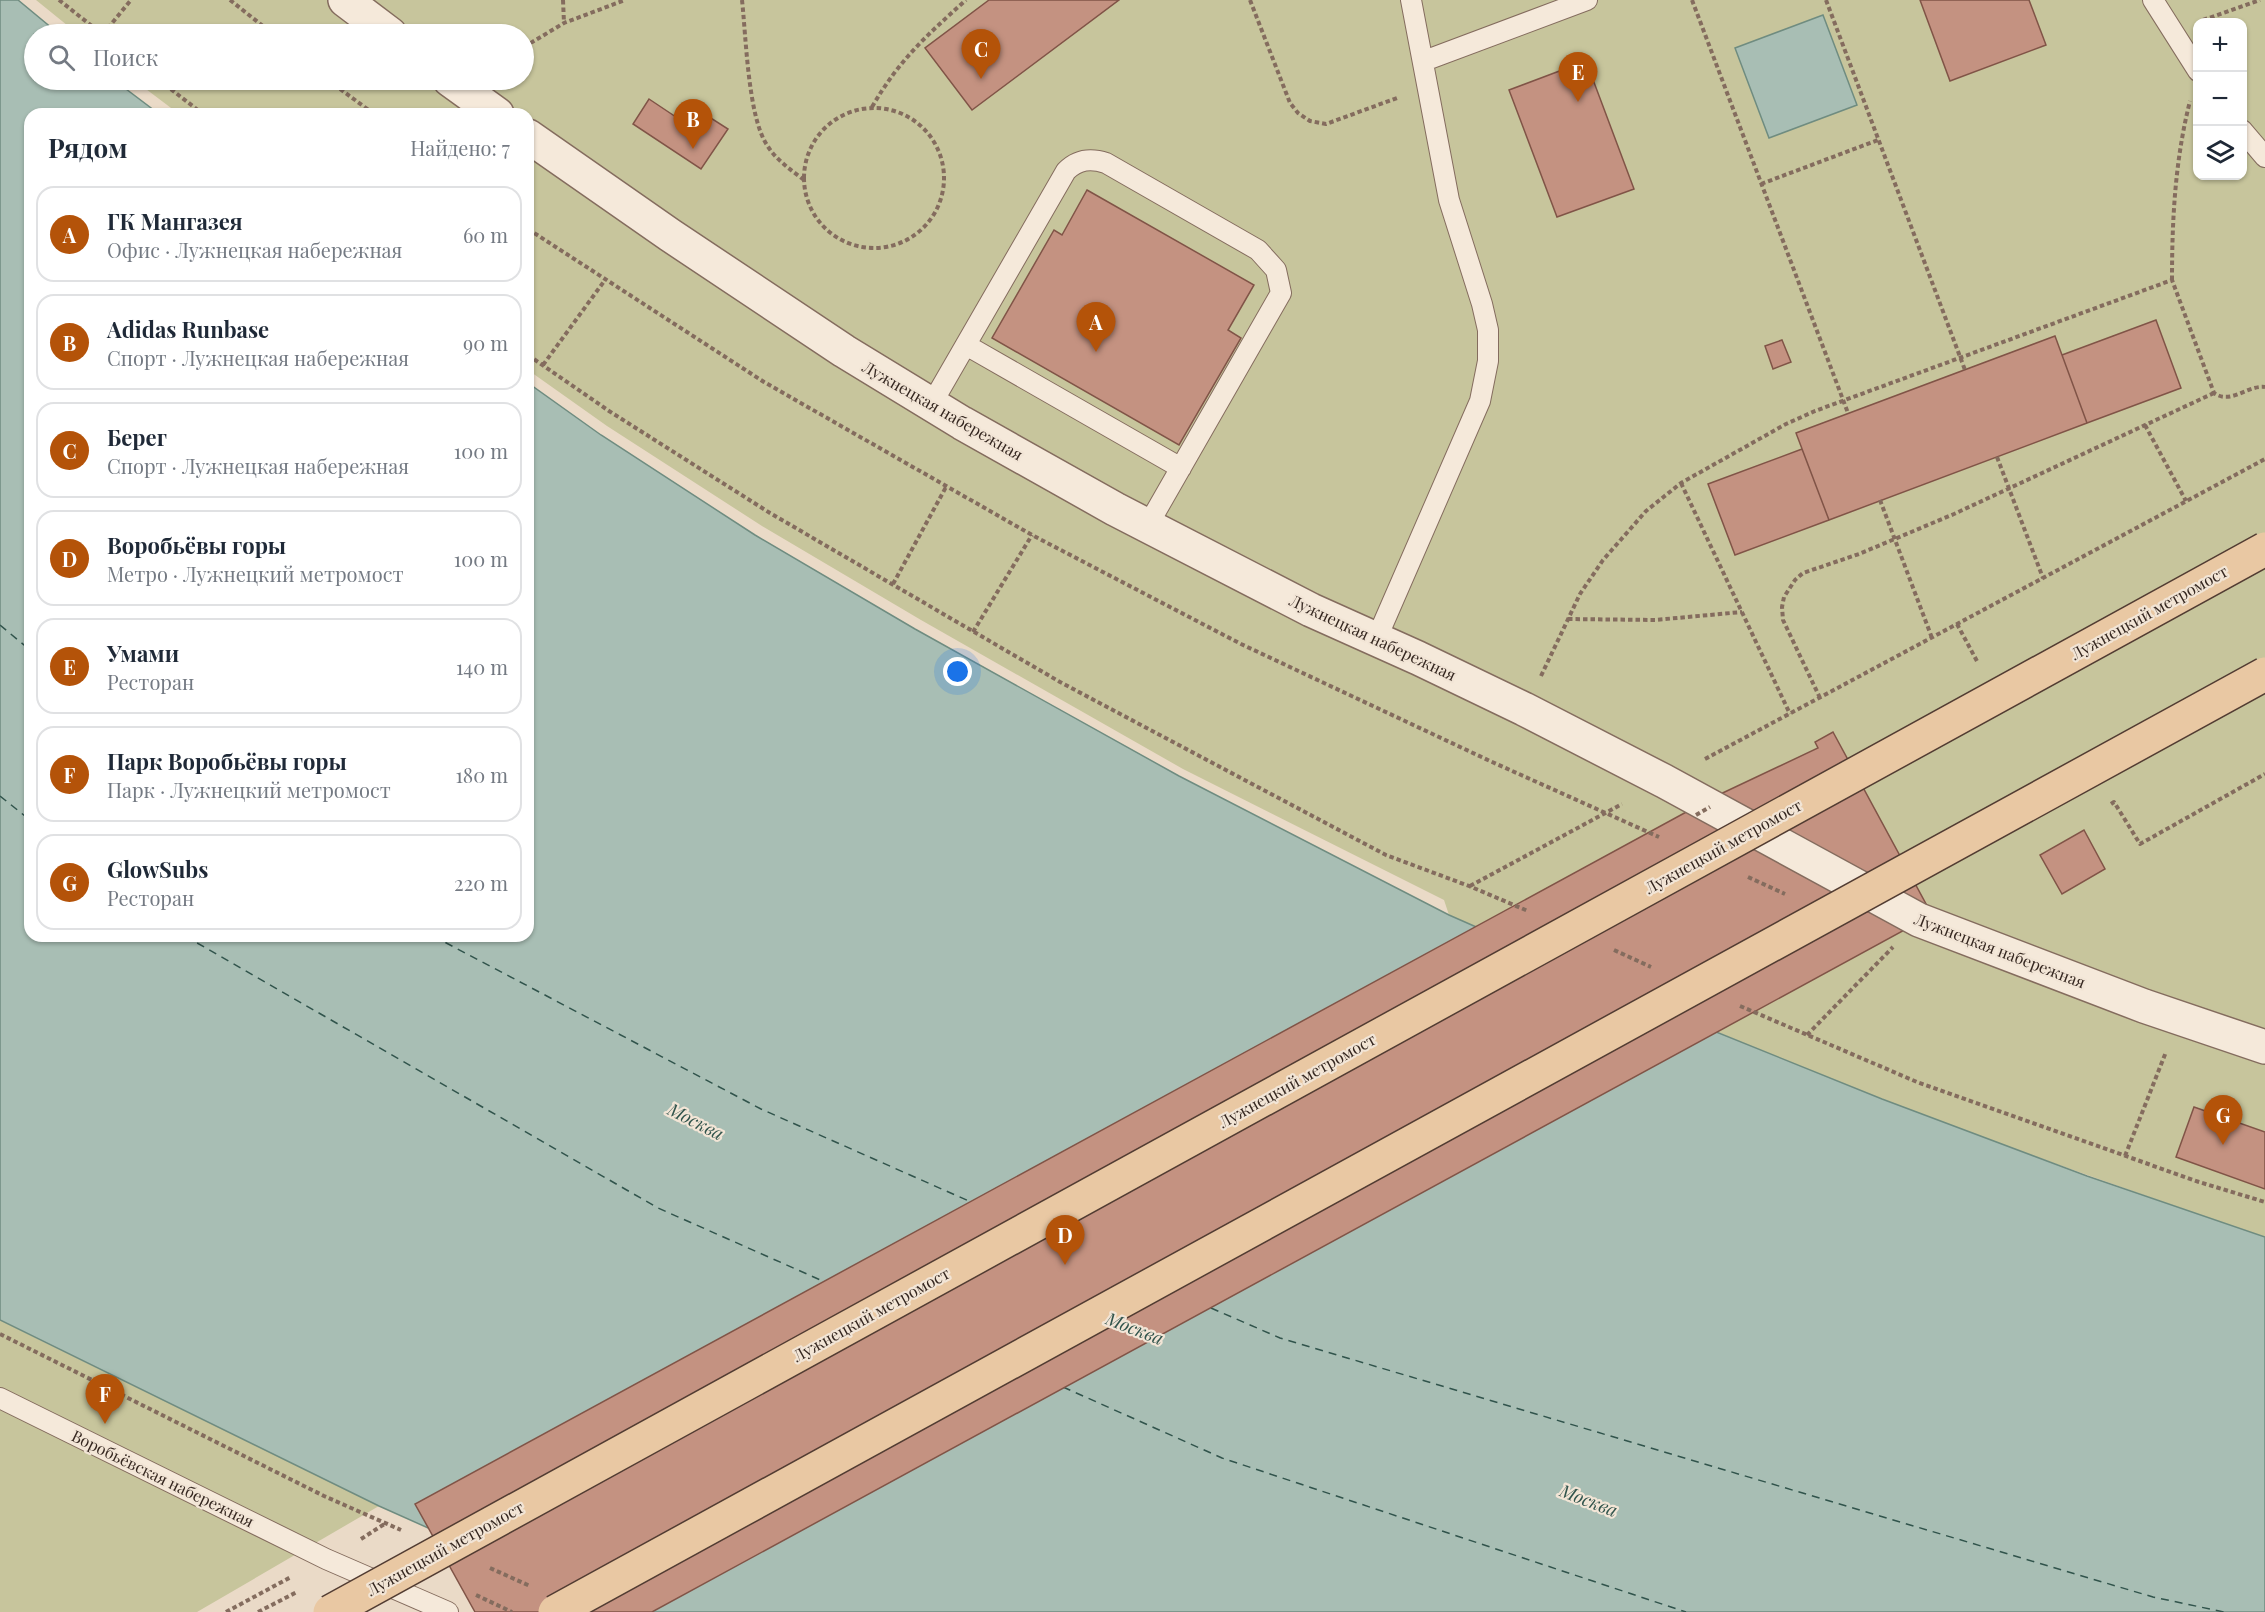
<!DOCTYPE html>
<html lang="ru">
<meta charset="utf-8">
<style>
body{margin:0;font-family:"Playfair Display",serif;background:#f2f2f3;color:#1f2937}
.controls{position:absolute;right:18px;top:18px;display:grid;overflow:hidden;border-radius:12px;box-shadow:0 2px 4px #0004}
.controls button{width:54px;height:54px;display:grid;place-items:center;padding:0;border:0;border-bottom:2px solid #e0e1e3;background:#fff;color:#1f2937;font:30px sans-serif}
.you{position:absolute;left:958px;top:672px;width:21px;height:21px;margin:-15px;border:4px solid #fff;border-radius:50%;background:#1a73e8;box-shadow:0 0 0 9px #1a73e833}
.badge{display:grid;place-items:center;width:39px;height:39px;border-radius:50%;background:#b45309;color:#fff;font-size:20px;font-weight:700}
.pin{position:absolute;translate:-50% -50px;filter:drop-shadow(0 2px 3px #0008)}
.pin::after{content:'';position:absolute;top:32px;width:21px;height:18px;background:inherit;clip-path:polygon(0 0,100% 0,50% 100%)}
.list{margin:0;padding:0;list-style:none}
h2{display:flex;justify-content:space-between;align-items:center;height:78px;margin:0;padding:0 24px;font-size:26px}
h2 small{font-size:20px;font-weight:400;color:#747a83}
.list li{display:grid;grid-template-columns:39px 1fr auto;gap:18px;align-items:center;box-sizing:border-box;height:96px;margin:0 12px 12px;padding:0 12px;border:2px solid #e0e1e3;border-radius:18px}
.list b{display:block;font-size:22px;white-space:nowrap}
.list p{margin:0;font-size:20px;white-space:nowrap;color:#747a83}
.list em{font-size:20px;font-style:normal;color:#747a83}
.icon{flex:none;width:33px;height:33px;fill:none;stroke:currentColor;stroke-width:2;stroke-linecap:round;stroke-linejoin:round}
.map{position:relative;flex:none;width:2265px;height:1612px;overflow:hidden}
.search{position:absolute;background:#fff;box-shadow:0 2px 4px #0004;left:24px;top:24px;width:510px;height:66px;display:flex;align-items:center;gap:15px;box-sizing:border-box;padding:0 21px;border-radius:33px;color:#747a83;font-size:22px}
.panel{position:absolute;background:#fff;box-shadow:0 2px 4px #0004;left:24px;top:108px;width:510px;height:834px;border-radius:18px}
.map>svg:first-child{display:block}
.green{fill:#c7c59c;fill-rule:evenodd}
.water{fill:#a8beb4;stroke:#6f8c80;stroke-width:1.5}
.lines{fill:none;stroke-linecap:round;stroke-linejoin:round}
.ferry{stroke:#31544c;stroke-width:1.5;stroke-dasharray:8 6;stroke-linecap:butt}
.building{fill:#c49281;stroke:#805447;stroke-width:1.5}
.lane-casing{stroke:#846c5e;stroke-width:22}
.street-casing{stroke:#846c5e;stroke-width:36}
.path{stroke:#846c5e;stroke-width:4;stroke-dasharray:4.5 3;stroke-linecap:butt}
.lane{stroke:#f5e9da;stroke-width:20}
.street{stroke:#f5e9da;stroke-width:33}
.primary-bridge-casing{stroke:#523c32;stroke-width:36;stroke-linecap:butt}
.path-bridge{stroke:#846c5e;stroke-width:4;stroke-dasharray:4.5 3;stroke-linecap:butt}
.primary-bridge{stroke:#e9c8a3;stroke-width:33}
.labels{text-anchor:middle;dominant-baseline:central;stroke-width:4.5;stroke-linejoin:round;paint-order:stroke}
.street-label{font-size:16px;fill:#352720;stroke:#f2e5d6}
.water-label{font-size:18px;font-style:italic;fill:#31544c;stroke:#f2e5d6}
</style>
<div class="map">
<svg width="2265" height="1612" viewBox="0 0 2265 1612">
<rect width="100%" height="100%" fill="#eadac7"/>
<!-- green -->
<path class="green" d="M 36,0 L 2265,0 L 2265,1237 C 2137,1193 2008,1148 1882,1099 C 1736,1042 1592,978 1449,915 L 1444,900 L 1183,769 L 921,620 L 762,526 L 607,426 L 528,370 L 528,114 L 179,114 L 134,80 L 524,80 L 524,34 L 78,34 ZM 2198,22 L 2242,22 L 2242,176 L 2198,176 Z
M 0,1320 L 42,1341 L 379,1506 L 197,1612 L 0,1612 Z"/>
<!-- water -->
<path class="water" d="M 0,0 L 18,0 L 59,34 L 34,34 L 34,80 L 114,80 L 159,114 L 30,114 L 30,936 L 528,936 L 528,383 L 601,435 L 755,535 L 915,629 L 1179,776 L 1449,915 L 1694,1023 L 1882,1099 L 2087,1176 L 2265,1237 L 2265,1612 L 616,1612 L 379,1506 L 0,1320 Z
M 1823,15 L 1857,105 L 1769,138 L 1735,48 Z"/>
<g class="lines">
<!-- ferry -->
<path class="ferry" d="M 0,625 L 30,650
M 0,796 L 30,820
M 185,936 L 658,1208 L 825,1282
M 433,936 L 761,1109 L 971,1202
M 1211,1308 L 1280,1338 L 2153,1597 L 2224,1612
M 1063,1387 L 1222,1458 L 1686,1612"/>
</g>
<!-- building -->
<path class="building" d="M 989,0 L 1119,0 L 972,110 L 925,48 Z
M 1920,0 L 2029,0 L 2046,45 L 1950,81 Z
M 1586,61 L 1634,189 L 1557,217 L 1509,90 Z
M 649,99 L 679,119 L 689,104 L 728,129 L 701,169 L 633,124 Z
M 1087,190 L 1254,285 L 1228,330 L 1241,338 L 1179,445 L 992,338 L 1054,230 L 1062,235 Z
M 2156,320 L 2181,388 L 2087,423 L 2062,355 Z
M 2055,336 L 2087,423 L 1829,520 L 1796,433 Z
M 1782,340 L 1791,362 L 1773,369 L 1765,346 Z
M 1802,449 L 1829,520 L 1735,555 L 1708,484 Z
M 1833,732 L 1932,915 L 652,1612 L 475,1612 L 415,1504 L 1712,798 L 1818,748 L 1815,742 Z
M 2084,830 L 2105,869 L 2062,894 L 2040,855 Z
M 2194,1107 L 2265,1132 L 2265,1189 L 2176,1157 Z"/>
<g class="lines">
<!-- lane casing -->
<g class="lane-casing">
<path id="lane" d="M 2153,0 L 2198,71
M 1424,61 L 1587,0
M 2242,130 L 2265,157
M 966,345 L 1181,468
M 931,405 L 1066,171 C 1078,159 1091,158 1106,163 L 1258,250 L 1276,270 L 1281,293 L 1148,525
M 1376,640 L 1480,401 L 1488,361 L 1488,330 L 1482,304 L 1449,200 L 1411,0
M 0,1398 L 326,1559 L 448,1612"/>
</g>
<!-- street casing -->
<g class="street-casing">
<path id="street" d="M 345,0 L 390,34
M 450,80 L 497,114
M 528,136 L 670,235 L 844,351 L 962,423 L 1115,509 L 1311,610 L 1418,658 L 1524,709 L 1664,781 L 1919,920 L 2144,1006 L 2265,1047"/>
</g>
<!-- path -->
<path class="path" d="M 59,0 L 102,34
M 230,0 L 273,34
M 563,0 L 564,23
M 742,0 C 746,36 748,117 767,145 C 776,160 790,169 804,180
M 1250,0 L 1290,103 L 1298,113 L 1310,121 L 1326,124 L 1397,98
M 1692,0 L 1848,413
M 1826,0 L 1965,370
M 2203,20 L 2260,0
M 103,34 L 131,0
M 524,47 L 564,23 L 625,0
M 159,80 L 203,114
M 328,80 L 374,114
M 872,107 C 899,60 926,36 966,0
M804 178a70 70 0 1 1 140 0a70 70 0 1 1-140 0Z
M 1761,184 L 1878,140
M 528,229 L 764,382 L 1032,535 L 1241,644 L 1490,761 L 1659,837
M 2172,280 C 2172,220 2175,160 2190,101
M 528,355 L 609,411 L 770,513 L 1060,682 L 1386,855 L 1469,886 L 1528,911
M 543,365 L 605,280
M 2145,425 L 2186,501
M 1997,457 L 2043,578
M 1681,483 L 1790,714
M 1880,500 L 1932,638
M 893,584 L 946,487
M 1568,619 L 1655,620 L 1742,612
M 1957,624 L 1978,663
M 973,632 L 1032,535
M 1541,676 L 1580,594 L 1603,560 L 1646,511 L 1681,483 L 1786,424 L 1815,411 L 2172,280 L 2214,393 C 2231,405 2247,385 2265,387
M 1820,698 L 1783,620 L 1782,607 L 1784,597 L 1795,580 L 1803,573 L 1859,554 L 1954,514 L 2214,393
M 1705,759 L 2265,459
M 2111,804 L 2114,802 L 2140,844 L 2265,774
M 1748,877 L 1785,894
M 1470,886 L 1622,804
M 1614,950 L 1651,967
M 1740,1006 L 1917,1082 L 2199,1182 L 2265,1202
M 1807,1035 L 1893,947
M 2125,1156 L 2166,1052
M 0,1334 L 324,1496 L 401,1530
M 361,1539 L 386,1523
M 490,1568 L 530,1586
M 476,1595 L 512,1612
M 226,1612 L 291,1577"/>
<!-- lane -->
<use href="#lane" class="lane"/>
<!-- street -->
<use href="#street" class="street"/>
<!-- primary-bridge casing -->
<g class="primary-bridge-casing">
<path id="primary-bridge" d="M 330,1612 L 2265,549
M 555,1612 L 2265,674"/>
</g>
<!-- path-bridge -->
<path class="path-bridge" d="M 1696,815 L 1710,807
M 258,1612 L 297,1592"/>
<!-- primary-bridge -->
<use href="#primary-bridge" class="primary-bridge"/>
</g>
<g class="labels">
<!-- street labels -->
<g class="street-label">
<text transform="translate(943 410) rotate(30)">Лужнецкая набережная</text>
<text transform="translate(2149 612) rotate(-29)">Лужнецкий метромост</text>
<text transform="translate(1373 637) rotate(25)">Лужнецкая набережная</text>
<text transform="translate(1723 846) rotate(-29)">Лужнецкий метромост</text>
<text transform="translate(2000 950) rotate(21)">Лужнецкая набережная</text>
<text transform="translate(1297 1080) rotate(-29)">Лужнецкий метромост</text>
<text transform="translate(871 1314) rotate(-29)">Лужнецкий метромост</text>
<text transform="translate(163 1478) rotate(26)">Воробьёвская набережная</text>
<text transform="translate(445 1548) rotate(-29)">Лужнецкий метромост</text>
</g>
<!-- water labels -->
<g class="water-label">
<text transform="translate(696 1121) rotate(27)">Москва</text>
<text transform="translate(1135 1328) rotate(21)">Москва</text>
<text transform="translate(1589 1500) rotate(21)">Москва</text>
</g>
</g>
</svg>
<div class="controls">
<button>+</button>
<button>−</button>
<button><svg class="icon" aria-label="layers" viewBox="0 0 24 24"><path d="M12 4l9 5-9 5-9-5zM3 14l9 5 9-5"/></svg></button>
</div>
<div class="you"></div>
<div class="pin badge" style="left:1096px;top:352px">A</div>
<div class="pin badge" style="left:693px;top:149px">B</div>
<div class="pin badge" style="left:981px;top:79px">C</div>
<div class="pin badge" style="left:1065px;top:1265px">D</div>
<div class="pin badge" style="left:1578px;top:102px">E</div>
<div class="pin badge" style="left:105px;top:1424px">F</div>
<div class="pin badge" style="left:2223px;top:1145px">G</div>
<div class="search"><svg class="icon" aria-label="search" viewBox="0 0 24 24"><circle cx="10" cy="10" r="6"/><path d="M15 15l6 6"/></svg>Поиск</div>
<section class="panel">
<h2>Рядом<small>Найдено: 7</small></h2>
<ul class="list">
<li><span class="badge">A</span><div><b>ГК Мангазея</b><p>Офис · Лужнецкая набережная</p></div><em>60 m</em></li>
<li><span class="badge">B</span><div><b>Adidas Runbase</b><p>Спорт · Лужнецкая набережная</p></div><em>90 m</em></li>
<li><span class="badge">C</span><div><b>Берег</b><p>Спорт · Лужнецкая набережная</p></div><em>100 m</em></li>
<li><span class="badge">D</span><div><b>Воробьёвы горы</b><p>Метро · Лужнецкий метромост</p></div><em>100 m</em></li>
<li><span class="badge">E</span><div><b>Умами</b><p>Ресторан</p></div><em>140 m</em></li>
<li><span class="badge">F</span><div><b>Парк Воробьёвы горы</b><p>Парк · Лужнецкий метромост</p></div><em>180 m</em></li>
<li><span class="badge">G</span><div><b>GlowSubs</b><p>Ресторан</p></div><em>220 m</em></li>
</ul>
</section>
</div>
